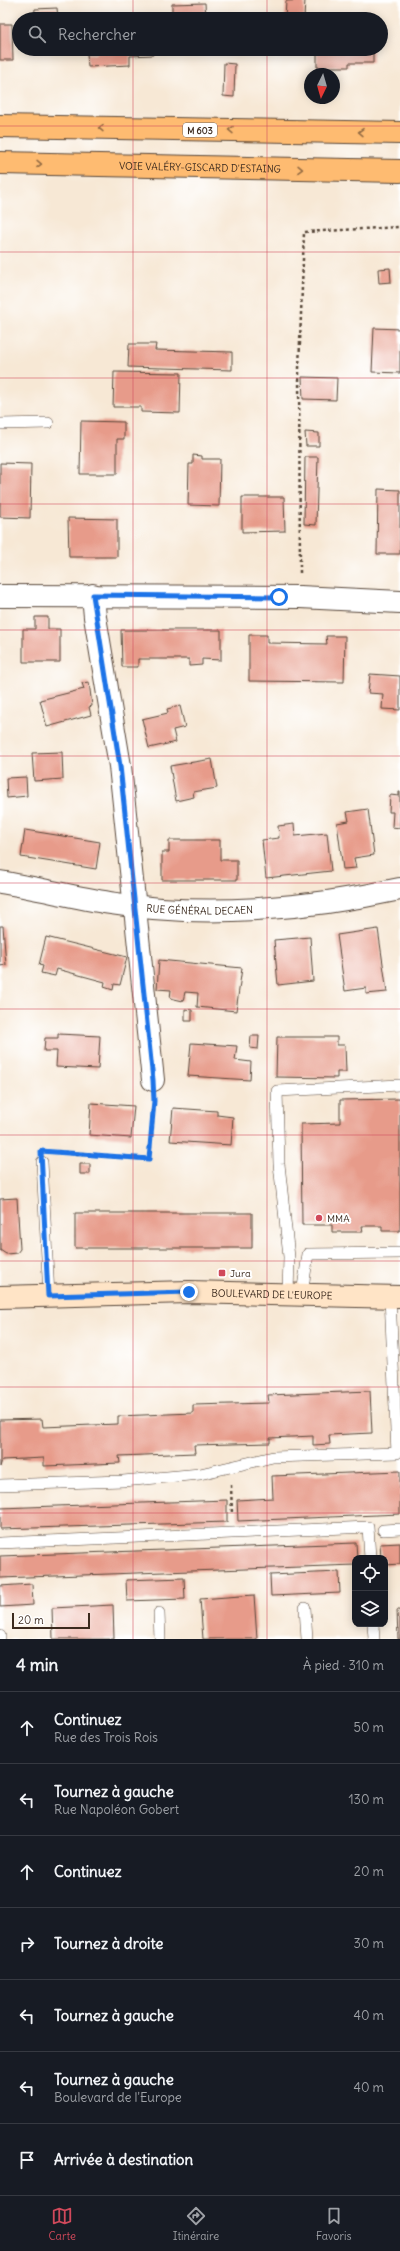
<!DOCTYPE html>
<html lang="fr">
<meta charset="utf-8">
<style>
body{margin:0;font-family:Delius,sans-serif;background:#20242c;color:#f1f3f6}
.controls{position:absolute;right:12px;bottom:12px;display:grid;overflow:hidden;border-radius:8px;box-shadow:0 2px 10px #0003}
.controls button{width:36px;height:36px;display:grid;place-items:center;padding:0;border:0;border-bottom:1px solid #363941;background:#171b24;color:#f1f3f6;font:20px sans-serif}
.compass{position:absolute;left:304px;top:68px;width:36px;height:36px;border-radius:50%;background:#171b24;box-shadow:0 2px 10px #0003;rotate:185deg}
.scale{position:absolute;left:12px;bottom:10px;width:78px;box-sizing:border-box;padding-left:4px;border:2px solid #3b2a1e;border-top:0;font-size:11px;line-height:14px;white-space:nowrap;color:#3b2a1e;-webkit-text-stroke:3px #fff;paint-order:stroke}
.stop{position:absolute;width:12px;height:12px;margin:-9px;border:3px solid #1a73e8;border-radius:50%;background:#fff}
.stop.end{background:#1a73e8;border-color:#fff;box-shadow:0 1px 4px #0008}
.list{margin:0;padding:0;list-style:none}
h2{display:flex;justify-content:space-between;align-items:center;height:52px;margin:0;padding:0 16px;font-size:17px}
h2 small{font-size:13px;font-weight:400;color:#9ea1a6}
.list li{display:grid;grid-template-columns:26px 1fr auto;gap:12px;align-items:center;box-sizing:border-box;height:72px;padding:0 16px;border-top:1px solid #363941}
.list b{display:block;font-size:15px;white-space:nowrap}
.list p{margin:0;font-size:13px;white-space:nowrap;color:#9ea1a6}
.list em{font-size:13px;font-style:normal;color:#9ea1a6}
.icon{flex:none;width:22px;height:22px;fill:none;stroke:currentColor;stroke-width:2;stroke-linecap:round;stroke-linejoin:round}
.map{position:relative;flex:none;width:400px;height:1639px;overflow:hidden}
.search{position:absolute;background:#171b24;box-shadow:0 2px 10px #0003;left:12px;right:12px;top:12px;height:44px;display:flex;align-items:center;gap:10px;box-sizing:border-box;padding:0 14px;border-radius:22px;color:#9ea1a6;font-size:15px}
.sheet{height:556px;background:#171b24}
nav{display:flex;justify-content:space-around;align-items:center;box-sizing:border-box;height:56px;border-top:1px solid #363941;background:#171b24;font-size:11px;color:#9ea1a6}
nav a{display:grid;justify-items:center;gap:2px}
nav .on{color:#d1495b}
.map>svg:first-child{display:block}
.building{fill:#e79b8a}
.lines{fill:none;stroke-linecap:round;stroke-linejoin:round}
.service-casing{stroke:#574639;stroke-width:12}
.minor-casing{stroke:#574639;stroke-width:24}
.secondary-casing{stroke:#574639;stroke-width:24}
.trunk-casing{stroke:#574639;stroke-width:24}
.path{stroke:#574639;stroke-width:2.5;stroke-dasharray:3 3;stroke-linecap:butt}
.service{stroke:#fff;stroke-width:11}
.minor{stroke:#fff;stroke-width:22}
.secondary{stroke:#ffe4c6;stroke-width:22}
.trunk{stroke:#febb71;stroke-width:22}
.oneway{stroke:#936b43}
.route{stroke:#1a73e8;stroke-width:5}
.grid{fill:none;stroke:#d1495b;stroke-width:1;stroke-opacity:0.55}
.poi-dot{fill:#d1495b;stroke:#fff;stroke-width:1.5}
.labels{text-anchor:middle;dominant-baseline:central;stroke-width:4;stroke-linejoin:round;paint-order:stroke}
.shield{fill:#fff;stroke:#766a62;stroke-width:1}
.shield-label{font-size:9px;font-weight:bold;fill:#3b2a1e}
.street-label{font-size:10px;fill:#3b2a1e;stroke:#fff}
.poi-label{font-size:10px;fill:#3b2a1e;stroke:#fff;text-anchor:start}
</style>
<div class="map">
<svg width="400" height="1639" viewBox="0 0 400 1639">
<rect width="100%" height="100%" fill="#fff"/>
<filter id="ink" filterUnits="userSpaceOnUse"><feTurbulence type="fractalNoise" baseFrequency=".025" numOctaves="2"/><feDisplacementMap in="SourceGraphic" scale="8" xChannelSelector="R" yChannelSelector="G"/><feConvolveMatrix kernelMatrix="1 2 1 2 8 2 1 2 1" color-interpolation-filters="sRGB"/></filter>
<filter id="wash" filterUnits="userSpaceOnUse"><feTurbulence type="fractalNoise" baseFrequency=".012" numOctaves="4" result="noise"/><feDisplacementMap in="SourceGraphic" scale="16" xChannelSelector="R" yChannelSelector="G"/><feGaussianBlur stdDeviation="0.9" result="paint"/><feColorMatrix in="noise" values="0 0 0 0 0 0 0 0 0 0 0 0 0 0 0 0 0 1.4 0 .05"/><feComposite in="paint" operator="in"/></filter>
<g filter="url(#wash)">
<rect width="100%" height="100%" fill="#f7e8d5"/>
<g id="blocks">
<!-- building -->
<path class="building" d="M 305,0 L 304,19 L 285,19 L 286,1 Z
M 205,3 L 206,19 L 172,19 L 172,4 Z
M 57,8 L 58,19 L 34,19 L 35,9 Z
M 268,16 L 268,19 L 234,19 L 234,17 Z
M 0,24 L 12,24 L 13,60 L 0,60 Z
M 96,49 L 153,49 L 153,55 L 130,56 L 130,65 L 88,67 L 87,54 L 96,54 Z
M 317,49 L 373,49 L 373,63 L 349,63 L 349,67 L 317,67 Z
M 224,63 L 235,64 L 234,97 L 223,96 Z
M 390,268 L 391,282 L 379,283 L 378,269 Z
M 374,328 L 400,329 L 400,373 L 372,372 Z
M 129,344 L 156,344 L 155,350 L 232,352 L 232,370 L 128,367 Z
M 114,372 L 181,373 L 180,413 L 141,412 L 141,407 L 113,407 Z
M 302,377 L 337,378 L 336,400 L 303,399 Z
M 81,421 L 124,422 L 124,439 L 117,439 L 117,474 L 80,474 Z
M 305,432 L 319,433 L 319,446 L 306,446 Z
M 193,455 L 202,456 L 202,459 L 220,459 L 219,506 L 188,505 L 189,464 L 193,464 Z
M 305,457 L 318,457 L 316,525 L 304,524 Z
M 0,463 L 31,464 L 30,518 L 0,517 Z
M 378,489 L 400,490 L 400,554 L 377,554 Z
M 242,497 L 284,497 L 285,531 L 242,532 Z
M 68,518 L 117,519 L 117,557 L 69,557 Z
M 35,617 L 48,617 L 48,629 L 60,629 L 60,662 L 23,662 L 23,629 L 35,629 Z
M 121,630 L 221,630 L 221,660 L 202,659 L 202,665 L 189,666 L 189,659 L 138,659 L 138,667 L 122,667 Z
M 249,635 L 267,635 L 267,643 L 327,644 L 326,636 L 345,636 L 344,682 L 249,681 Z
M 370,674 L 400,676 L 400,710 L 382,709 L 383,694 L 368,693 Z
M 89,682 L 92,706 L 89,707 L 91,715 L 47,727 L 40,700 L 84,689 L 82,683 Z
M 180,706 L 185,727 L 173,730 L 176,742 L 149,748 L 142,719 L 168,713 L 167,709 Z
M 62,752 L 63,779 L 34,781 L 32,753 Z
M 212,759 L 217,788 L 193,792 L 194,797 L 176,801 L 170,766 Z
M 26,777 L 27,796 L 7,798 L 6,778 Z
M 399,792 L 400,792 L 400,828 L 392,827 L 393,812 L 389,812 L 390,795 L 399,796 Z
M 368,809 L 374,855 L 354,858 L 356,868 L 343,869 L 337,823 L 349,821 L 347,812 Z
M 294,824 L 295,836 L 327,833 L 331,871 L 266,878 L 262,840 L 279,838 L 278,826 Z
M 25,830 L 100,842 L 96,869 L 21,857 Z
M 169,840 L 220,840 L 220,860 L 237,860 L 237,880 L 162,880 L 162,852 L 169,852 Z
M 0,926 L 3,926 L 6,965 L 0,966 Z
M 378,929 L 387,992 L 366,994 L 366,988 L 345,991 L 337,935 Z
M 46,937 L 127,957 L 120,985 L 114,984 L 113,990 L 104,987 L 105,982 L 57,969 L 55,976 L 41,973 L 43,966 L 39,965 Z
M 310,937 L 313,981 L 278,985 L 274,940 Z
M 159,960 L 242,968 L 236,1011 L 197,1007 L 198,993 L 185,992 L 183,1001 L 170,998 L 171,990 L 157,989 Z
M 185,1009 L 192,1010 L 192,1021 L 185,1021 Z
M 58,1034 L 100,1036 L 98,1069 L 56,1067 L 57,1051 L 44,1051 L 45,1038 L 58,1038 Z
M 251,1036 L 259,1036 L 258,1049 L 250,1048 Z
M 277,1037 L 337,1037 L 337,1045 L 345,1045 L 346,1072 L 337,1072 L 337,1078 L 276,1077 Z
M 191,1043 L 237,1046 L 235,1060 L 251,1062 L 250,1080 L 188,1076 Z
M 400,1099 L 400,1231 L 382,1231 L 382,1226 L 362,1226 L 363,1232 L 332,1232 L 332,1225 L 302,1225 L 301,1124 L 340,1123 L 340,1100 Z
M 91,1103 L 134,1106 L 131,1138 L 89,1135 Z
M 173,1108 L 217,1111 L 217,1115 L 233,1117 L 231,1145 L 170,1141 Z
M 80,1164 L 90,1164 L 90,1174 L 80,1174 Z
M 17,1198 L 20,1249 L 17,1253 L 6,1254 L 0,1250 L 0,1199 Z
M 75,1213 L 252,1213 L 252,1248 L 75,1248 Z
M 370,1391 L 372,1433 L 329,1435 L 330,1444 L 313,1445 L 313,1436 L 270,1438 L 270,1443 L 194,1445 L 195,1453 L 119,1456 L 120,1463 L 44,1466 L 44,1458 L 2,1460 L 0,1467 L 0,1420 L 42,1419 L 43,1427 L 118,1424 L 118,1416 L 193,1413 L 193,1405 L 269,1403 L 268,1395 Z
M 400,1471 L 400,1514 L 238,1521 L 237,1500 L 273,1498 L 272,1476 Z
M 227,1500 L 227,1522 L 0,1529 L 0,1508 Z
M 356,1543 L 357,1558 L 355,1558 L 355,1565 L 0,1578 L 0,1556 Z
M 400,1543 L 400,1564 L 385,1565 L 385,1558 L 381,1558 L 380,1544 Z
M 339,1572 L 340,1593 L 271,1596 L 270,1575 Z
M 184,1578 L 185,1599 L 127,1601 L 126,1580 Z
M 32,1584 L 33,1605 L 0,1607 L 0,1586 Z
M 254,1595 L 257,1639 L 203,1639 L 200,1599 Z
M 113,1605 L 114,1639 L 53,1639 L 52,1608 Z
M 397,1610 L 400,1610 L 400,1639 L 398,1639 Z"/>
</g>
</g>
<g filter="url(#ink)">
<use href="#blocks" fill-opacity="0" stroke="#574639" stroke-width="1"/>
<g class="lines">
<!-- service casing -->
<g class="service-casing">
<path id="service" d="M 0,424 L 48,423
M 42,1162 L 49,1296
M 288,1294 L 289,1257 L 279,1164 L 277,1091 L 400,1085
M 302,1294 L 308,1254 L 400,1253
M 0,1485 L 123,1481 L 200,1474 L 273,1457 L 397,1453 L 390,1297
M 383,1530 L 400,1529
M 0,1543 L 368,1527 L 370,1558
M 305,1608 L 307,1639
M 159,1613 L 160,1639
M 373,1624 L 374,1639
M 0,1636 L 0,1639"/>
</g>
<!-- minor casing -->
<g class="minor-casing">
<g id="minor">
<path d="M 93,595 L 95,617 L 120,766 L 153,1080"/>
<path d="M 0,596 L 300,597 L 400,602"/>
<path id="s1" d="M 0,882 C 37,888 73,897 110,903 C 204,918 308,909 400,889"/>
</g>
</g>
<!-- secondary casing -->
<g class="secondary-casing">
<g id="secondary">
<path id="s2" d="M 0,1297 L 189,1292 L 400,1297"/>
</g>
</g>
<!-- trunk casing -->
<g class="trunk-casing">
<g id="trunk">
<path d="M 0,126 L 400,133"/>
<path id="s3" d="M 0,163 L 400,171"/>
</g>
</g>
<!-- path -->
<path class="path" d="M 300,573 L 299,369 L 304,232 L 400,227
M 58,1152 L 149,1159 L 154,1103
M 231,1485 L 232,1514"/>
<!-- service -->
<use href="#service" class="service"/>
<!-- minor -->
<use href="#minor" class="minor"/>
<!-- secondary -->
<use href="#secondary" class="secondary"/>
<!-- trunk -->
<use href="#trunk" class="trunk"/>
</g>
<!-- one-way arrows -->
<defs><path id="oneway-chevron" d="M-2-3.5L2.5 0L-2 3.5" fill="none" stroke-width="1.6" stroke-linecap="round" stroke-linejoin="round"/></defs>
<g class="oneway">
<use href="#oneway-chevron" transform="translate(101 128) rotate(-179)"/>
<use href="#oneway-chevron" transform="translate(231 130) rotate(-179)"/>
<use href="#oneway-chevron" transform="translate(361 132) rotate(-179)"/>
<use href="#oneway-chevron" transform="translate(39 164) rotate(1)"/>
<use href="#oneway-chevron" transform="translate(300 169) rotate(1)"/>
</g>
</g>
<g class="lines" filter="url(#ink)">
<!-- route -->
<path class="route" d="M 189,1292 L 48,1296 L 41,1151 L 149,1159 L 154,1101 L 153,1080 L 120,766 L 93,595 L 279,597"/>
</g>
<!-- grid -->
<path class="grid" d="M 133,0 L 133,19M 267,0 L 267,19M 133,49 L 133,1639M 267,49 L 267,1639M 0,126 L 400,126M 0,252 L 400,252M 0,378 L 400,378M 0,504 L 400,504M 0,630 L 400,630M 0,756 L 400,756M 0,883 L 400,883M 0,1009 L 400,1009M 0,1135 L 400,1135M 0,1261 L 400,1261M 0,1387 L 400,1387M 0,1513 L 400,1513"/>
<!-- markers -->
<g class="poi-dot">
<circle cx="319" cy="1218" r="4"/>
<rect x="218" y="1269" width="8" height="8" rx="2"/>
</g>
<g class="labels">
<!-- shield labels -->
<rect class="shield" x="183" y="123" width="34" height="14" rx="3"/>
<g class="shield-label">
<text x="200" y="130">M 603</text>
</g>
<!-- street labels -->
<g class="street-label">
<text stroke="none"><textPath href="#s3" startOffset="200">VOIE VALÉRY-GISCARD D'ESTAING</textPath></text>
<text stroke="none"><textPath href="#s1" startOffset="202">RUE GÉNÉRAL DECAEN</textPath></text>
<text stroke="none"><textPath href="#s2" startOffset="272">BOULEVARD DE L'EUROPE</textPath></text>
</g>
<!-- poi labels -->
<g class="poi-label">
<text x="327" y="1218">MMA</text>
<text x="230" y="1273">Jura</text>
</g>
</g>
</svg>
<div class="controls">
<button><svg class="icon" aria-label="locate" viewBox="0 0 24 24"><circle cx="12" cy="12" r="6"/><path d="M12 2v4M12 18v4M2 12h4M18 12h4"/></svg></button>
<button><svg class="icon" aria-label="layers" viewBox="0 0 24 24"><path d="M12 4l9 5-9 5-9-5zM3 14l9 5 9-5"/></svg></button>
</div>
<svg class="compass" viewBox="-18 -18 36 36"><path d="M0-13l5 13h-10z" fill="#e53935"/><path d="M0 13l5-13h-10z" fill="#9ea1a6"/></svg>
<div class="scale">20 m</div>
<div class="stop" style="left:279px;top:597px"></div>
<div class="stop end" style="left:189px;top:1292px"></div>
<div class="search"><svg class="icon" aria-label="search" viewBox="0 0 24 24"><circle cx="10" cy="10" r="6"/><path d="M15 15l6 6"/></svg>Rechercher</div>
</div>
<section class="sheet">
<h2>4 min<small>À pied · 310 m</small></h2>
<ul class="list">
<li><svg class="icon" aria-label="ahead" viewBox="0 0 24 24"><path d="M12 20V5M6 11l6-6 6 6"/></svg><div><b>Continuez</b><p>Rue des Trois Rois</p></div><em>50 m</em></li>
<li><svg class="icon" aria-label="left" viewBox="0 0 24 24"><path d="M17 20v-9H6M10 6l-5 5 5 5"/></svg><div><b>Tournez à gauche</b><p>Rue Napoléon Gobert</p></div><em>130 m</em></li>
<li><svg class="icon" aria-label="ahead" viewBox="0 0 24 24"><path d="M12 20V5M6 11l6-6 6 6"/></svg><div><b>Continuez</b></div><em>20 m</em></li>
<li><svg class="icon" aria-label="right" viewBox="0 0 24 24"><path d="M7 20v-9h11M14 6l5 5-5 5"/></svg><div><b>Tournez à droite</b></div><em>30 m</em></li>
<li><svg class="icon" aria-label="left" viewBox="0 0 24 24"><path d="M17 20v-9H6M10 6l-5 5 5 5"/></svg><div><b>Tournez à gauche</b></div><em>40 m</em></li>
<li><svg class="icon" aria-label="left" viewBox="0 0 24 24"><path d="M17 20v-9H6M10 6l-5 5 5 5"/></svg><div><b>Tournez à gauche</b><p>Boulevard de l'Europe</p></div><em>40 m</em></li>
<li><svg class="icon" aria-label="arrive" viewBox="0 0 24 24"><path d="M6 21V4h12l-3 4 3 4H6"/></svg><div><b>Arrivée à destination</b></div></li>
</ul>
</section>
<nav>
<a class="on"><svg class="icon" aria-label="map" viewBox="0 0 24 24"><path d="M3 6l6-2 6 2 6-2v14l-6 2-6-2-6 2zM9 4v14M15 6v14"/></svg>Carte</a>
<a><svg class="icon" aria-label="directions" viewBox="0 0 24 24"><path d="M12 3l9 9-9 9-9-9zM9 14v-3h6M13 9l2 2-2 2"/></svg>Itinéraire</a>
<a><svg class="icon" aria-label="saved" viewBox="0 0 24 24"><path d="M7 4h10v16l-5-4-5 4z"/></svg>Favoris</a>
</nav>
